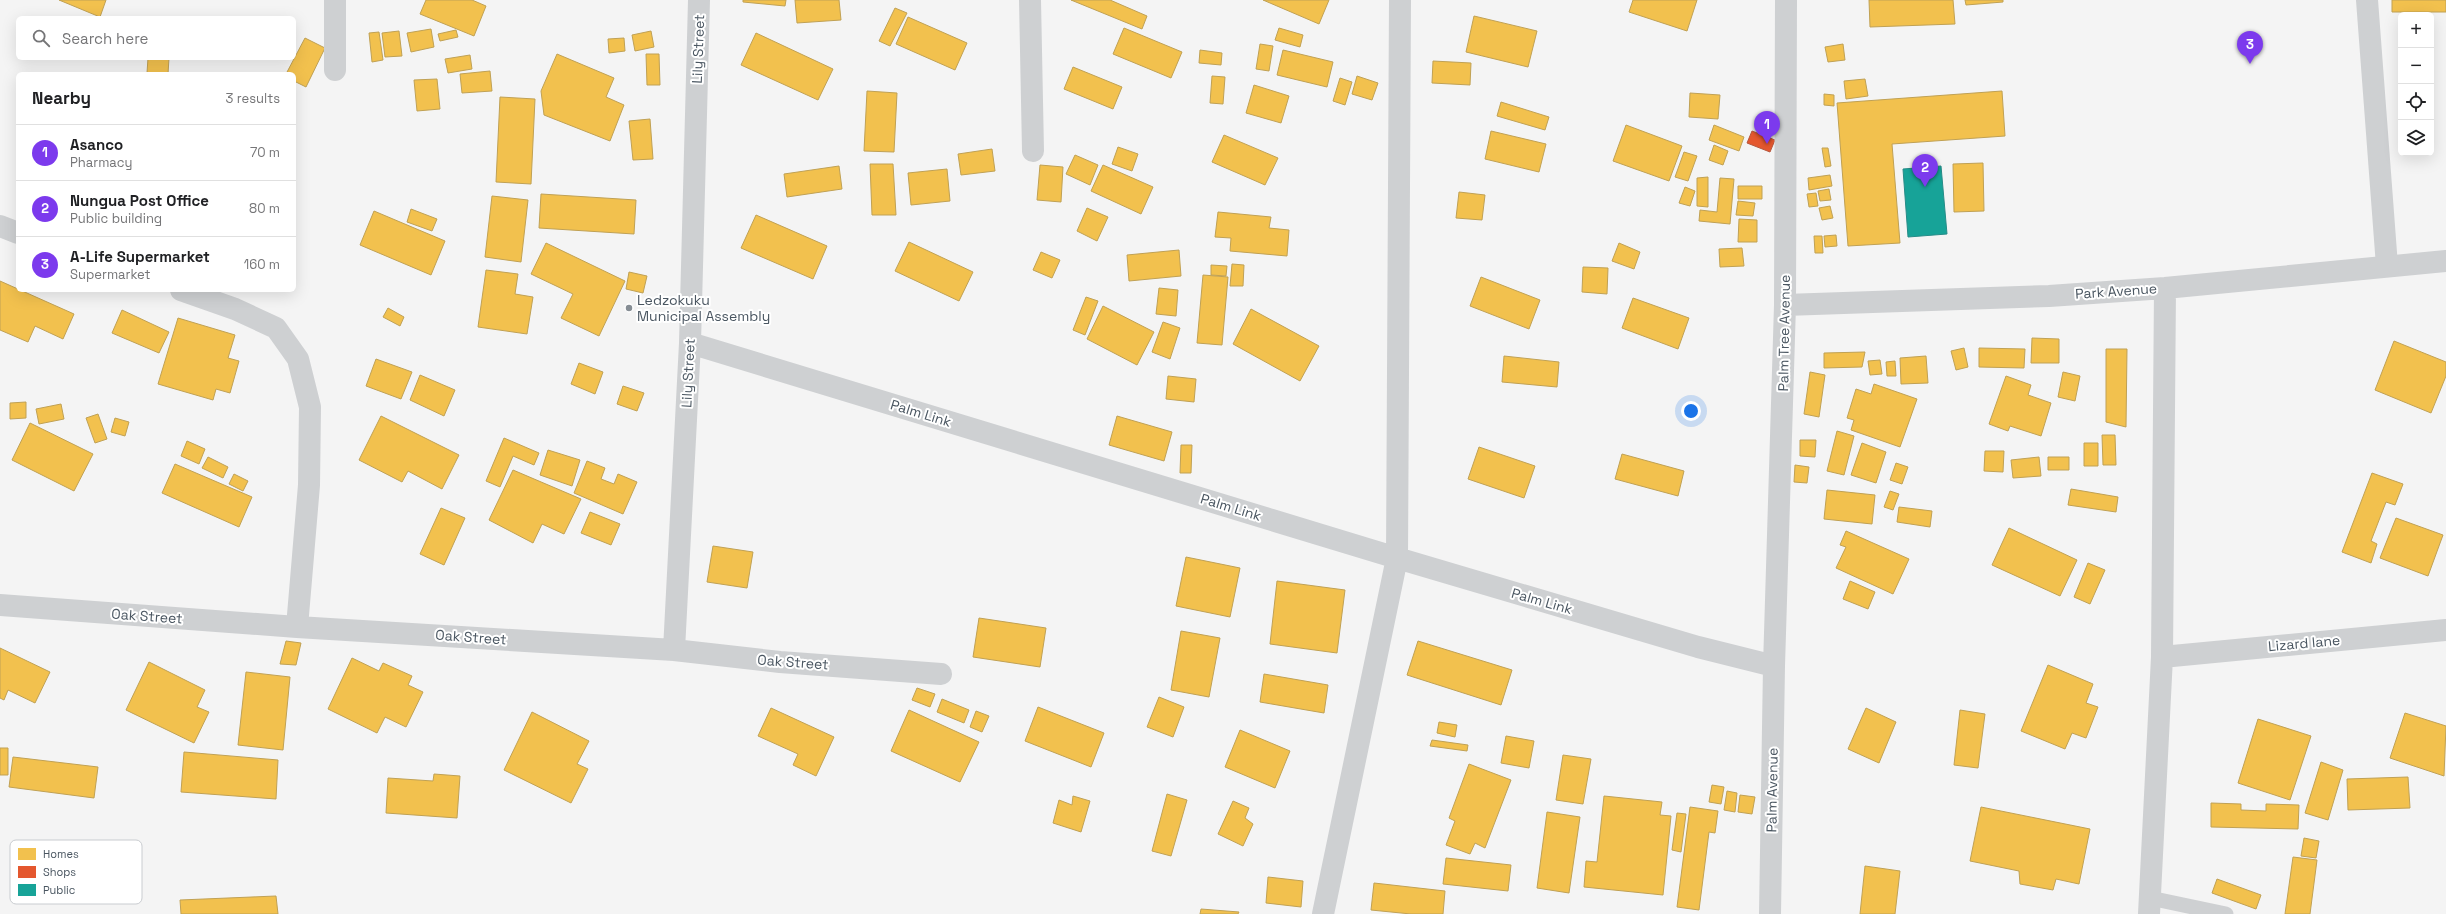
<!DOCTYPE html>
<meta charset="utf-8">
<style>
body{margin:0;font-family:"Space Grotesk",sans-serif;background:#f2f2f2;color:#202124}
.controls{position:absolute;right:12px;top:12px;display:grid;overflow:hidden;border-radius:6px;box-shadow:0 4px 16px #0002}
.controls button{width:36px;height:36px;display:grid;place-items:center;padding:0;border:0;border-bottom:1px solid #e0e0e0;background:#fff;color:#202124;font:20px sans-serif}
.you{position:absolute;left:1691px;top:411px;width:14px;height:14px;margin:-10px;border:3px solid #fff;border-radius:50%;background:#1a73e8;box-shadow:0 0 0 6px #1a73e833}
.badge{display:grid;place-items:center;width:26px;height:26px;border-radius:50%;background:#7c3aed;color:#fff;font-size:13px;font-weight:700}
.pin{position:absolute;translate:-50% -33px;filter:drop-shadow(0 1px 2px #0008)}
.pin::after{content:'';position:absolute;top:21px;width:14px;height:12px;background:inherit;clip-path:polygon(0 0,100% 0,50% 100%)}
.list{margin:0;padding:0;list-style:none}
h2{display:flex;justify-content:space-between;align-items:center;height:52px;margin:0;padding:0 16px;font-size:17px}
h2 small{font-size:13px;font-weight:400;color:#757577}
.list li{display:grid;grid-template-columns:26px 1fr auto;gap:12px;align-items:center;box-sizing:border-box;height:56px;padding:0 16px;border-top:1px solid #e0e0e0}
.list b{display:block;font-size:15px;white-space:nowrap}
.list p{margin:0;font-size:13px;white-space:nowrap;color:#757577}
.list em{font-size:13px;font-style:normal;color:#757577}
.icon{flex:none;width:22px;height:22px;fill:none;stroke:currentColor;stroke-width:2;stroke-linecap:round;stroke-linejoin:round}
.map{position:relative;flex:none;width:2446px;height:914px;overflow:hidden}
.search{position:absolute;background:#fff;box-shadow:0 4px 16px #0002;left:16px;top:16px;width:280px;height:44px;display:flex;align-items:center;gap:10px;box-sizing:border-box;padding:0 14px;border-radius:6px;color:#757577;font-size:15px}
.panel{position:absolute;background:#fff;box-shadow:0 4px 16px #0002;left:16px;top:72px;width:280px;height:220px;border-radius:6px}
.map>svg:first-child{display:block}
.homes{fill:#f2c14e;stroke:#c0a154}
.shops{fill:#e4572e;stroke:#b6573d}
.public{fill:#17a398;stroke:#268c88}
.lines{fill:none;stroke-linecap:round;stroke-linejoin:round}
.lane{stroke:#ced0d2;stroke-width:15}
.street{stroke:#ced0d2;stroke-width:22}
.poi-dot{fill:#868d94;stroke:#fff;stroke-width:1.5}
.labels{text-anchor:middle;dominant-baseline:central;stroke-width:4;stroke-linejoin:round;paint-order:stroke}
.street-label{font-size:14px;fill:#4a5661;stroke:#fff}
.poi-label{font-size:14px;fill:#4a5661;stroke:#fff;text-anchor:start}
.key{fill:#fff;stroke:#c9ccd0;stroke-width:1}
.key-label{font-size:11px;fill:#4a5661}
</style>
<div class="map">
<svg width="2446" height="914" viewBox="0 0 2446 914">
<rect width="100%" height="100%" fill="#f4f4f4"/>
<!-- homes -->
<path class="homes" d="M 59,0 L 106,0 L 100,17 Z
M 426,0 L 472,0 L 486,6 L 474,36 L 420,14 Z
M 743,0 L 786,0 L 785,6 L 743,2 Z
M 795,0 L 839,0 L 841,20 L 797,23 Z
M 1071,0 L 1110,0 L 1147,16 L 1142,29 Z
M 1263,0 L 1329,0 L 1319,24 Z
M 1633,0 L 1697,0 L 1687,31 L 1629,12 Z
M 1869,0 L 1953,0 L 1955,24 L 1870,27 Z
M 1965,0 L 2003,0 L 2003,2 L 1966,5 Z
M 2392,0 L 2446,0 L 2446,12 L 2392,12 Z
M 895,8 L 907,13 L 890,46 L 879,41 Z
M 1474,16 L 1537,31 L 1528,67 L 1466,52 Z
M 908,17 L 967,43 L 955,70 L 896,44 Z
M 1124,28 L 1182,52 L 1171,78 L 1113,54 Z
M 1279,28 L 1303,35 L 1300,47 L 1275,40 Z
M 431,29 L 434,47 L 411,52 L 407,33 Z
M 456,30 L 458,37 L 440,41 L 438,34 Z
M 399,31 L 402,56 L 385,57 L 382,33 Z
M 651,31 L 654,47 L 635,51 L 632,35 Z
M 379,32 L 383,60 L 372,62 L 369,33 Z
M 756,33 L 833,69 L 818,100 L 741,65 Z
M 305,38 L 325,48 L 306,87 L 294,81 L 294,74 L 286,74 Z
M 624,38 L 625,51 L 609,53 L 608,39 Z
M 1260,44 L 1273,46 L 1269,71 L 1256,69 Z
M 1843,44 L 1845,60 L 1828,62 L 1825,47 Z
M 1200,50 L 1222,53 L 1221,65 L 1199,63 Z
M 1283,50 L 1333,62 L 1327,87 L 1277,75 Z
M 557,54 L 614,78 L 606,97 L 624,105 L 610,141 L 544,115 L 541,91 Z
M 646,54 L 659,54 L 660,85 L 647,85 Z
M 470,55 L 472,69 L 448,73 L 445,59 Z
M 148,58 L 169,58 L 168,74 L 147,73 Z
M 1433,61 L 1471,63 L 1470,85 L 1432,83 Z
M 1073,67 L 1122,87 L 1113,109 L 1064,89 Z
M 490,71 L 492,91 L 462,93 L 460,74 Z
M 1212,76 L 1225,77 L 1223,104 L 1210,103 Z
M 1357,76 L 1378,83 L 1372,100 L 1352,94 Z
M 1340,78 L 1352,82 L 1345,105 L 1333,101 Z
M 437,79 L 440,109 L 417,111 L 414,80 Z
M 1865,79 L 1868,96 L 1846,99 L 1844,81 Z
M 1254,85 L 1289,96 L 1281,123 L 1246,113 Z
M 867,91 L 897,93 L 894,152 L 864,151 Z
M 2002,91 L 2005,136 L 1892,144 L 1900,243 L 1848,246 L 1837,103 Z
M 1690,93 L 1720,95 L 1718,119 L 1689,117 Z
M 1824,94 L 1834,95 L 1834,106 L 1824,105 Z
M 500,97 L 535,99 L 531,184 L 496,182 Z
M 1501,102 L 1549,117 L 1545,130 L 1497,116 Z
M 650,119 L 653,159 L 633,160 L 629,121 Z
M 1626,125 L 1682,146 L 1669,181 L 1613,161 Z
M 1714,125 L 1744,137 L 1739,151 L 1709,140 Z
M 1491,131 L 1546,144 L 1539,172 L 1485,159 Z
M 1224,135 L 1278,158 L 1265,185 L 1212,162 Z
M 1714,145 L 1728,151 L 1723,165 L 1709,160 Z
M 1118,147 L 1138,154 L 1132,171 L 1112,164 Z
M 1822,148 L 1828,148 L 1831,166 L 1825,167 Z
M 992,149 L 995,171 L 961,175 L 958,154 Z
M 1684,152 L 1697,156 L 1688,181 L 1675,177 Z
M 1075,155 L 1098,165 L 1090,185 L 1066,174 Z
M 1983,163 L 1984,211 L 1954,212 L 1953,164 Z
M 870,164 L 893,164 L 896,215 L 872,215 Z
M 1040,165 L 1063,167 L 1061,202 L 1037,200 Z
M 1103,165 L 1153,187 L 1141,214 L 1091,191 Z
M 839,166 L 842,189 L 787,197 L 784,174 Z
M 947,169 L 950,201 L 911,205 L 908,173 Z
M 1830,175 L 1832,186 L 1809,190 L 1808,178 Z
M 1708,177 L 1708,207 L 1697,206 L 1697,178 Z
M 1720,178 L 1734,179 L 1730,224 L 1699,221 L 1700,210 L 1717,212 Z
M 1738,186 L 1762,186 L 1762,199 L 1738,199 Z
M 1685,187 L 1695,191 L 1690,206 L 1679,203 Z
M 1829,189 L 1831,200 L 1820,201 L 1818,191 Z
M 1459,192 L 1485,195 L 1482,220 L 1456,218 Z
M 1816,193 L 1818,206 L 1809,207 L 1807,194 Z
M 541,194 L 636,200 L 634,234 L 539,228 Z
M 492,196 L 528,200 L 521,262 L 485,257 Z
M 1738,201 L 1755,203 L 1753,216 L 1736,215 Z
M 1830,206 L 1833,218 L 1822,220 L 1819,208 Z
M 1087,208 L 1108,217 L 1097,241 L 1077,231 Z
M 411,209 L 437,219 L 432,231 L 407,222 Z
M 374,211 L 445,241 L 431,275 L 360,245 Z
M 1218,212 L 1271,217 L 1269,228 L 1289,230 L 1287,256 L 1230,251 L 1231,238 L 1215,237 Z
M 756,215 L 827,246 L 813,279 L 741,248 Z
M 1739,219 L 1757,220 L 1757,242 L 1738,242 Z
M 1836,235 L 1837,246 L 1825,247 L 1824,236 Z
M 1814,236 L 1822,236 L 1823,253 L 1815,253 Z
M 909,242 L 973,272 L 959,301 L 895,271 Z
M 546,243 L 625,281 L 599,336 L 561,318 L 573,294 L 531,274 Z
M 1619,243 L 1640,252 L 1634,269 L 1612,261 Z
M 1742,248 L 1744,266 L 1720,267 L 1719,249 Z
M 1179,250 L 1181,276 L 1129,281 L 1127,255 Z
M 1041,252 L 1060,260 L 1052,278 L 1033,270 Z
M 1232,264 L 1244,265 L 1243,286 L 1230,286 Z
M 1211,265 L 1227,266 L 1226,276 L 1211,275 Z
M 1583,267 L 1608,268 L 1607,294 L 1582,292 Z
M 486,270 L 518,274 L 515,294 L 533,297 L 527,334 L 478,327 Z
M 629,272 L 647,276 L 643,293 L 626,289 Z
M 1203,275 L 1228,277 L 1222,345 L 1197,343 Z
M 1481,277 L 1540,300 L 1529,329 L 1470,306 Z
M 0,281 L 74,314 L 63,339 L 35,326 L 28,342 L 0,330 Z
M 1159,288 L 1178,290 L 1176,316 L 1156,314 Z
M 1086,297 L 1098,301 L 1085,335 L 1073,330 Z
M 1633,298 L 1689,318 L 1678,349 L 1622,328 Z
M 1103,306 L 1154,332 L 1137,365 L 1087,339 Z
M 388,308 L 404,317 L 400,326 L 383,317 Z
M 1251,309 L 1319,346 L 1300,381 L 1233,344 Z
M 122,310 L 169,332 L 159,353 L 112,333 Z
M 178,318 L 235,335 L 228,358 L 239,361 L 230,393 L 216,389 L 213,400 L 158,384 Z
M 1163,322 L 1180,328 L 1170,359 L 1152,352 Z
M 2032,338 L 2059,339 L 2059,363 L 2031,363 Z
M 2394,341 L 2446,362 L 2446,376 L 2431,413 L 2375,390 Z
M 1964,348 L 1968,367 L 1956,370 L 1951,351 Z
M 1979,348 L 2025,349 L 2024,368 L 1979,367 Z
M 2106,349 L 2127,349 L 2126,427 L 2106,422 Z
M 1865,352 L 1862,367 L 1824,368 L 1824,353 Z
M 1504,356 L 1559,362 L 1557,387 L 1502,382 Z
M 1926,356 L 1928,383 L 1901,384 L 1900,358 Z
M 376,359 L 412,372 L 401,399 L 366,386 Z
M 1880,360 L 1882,374 L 1870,375 L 1868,361 Z
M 1895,361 L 1896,376 L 1887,376 L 1886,362 Z
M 579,363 L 603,372 L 595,394 L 571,384 Z
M 1810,372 L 1825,375 L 1819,417 L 1804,414 Z
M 2063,372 L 2080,376 L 2075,401 L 2058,397 Z
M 420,375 L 455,390 L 444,416 L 410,400 Z
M 1168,376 L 1196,379 L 1194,402 L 1166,399 Z
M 2006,376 L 2031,385 L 2028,395 L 2051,403 L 2041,436 L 2010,426 L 2008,431 L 1989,424 Z
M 1874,384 L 1917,399 L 1900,447 L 1851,430 L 1854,420 L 1847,418 L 1856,389 L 1871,394 Z
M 623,386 L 644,393 L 637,411 L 617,404 Z
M 26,402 L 26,418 L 10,419 L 10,403 Z
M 61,404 L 64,419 L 39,424 L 36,409 Z
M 98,414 L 107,439 L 95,443 L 86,418 Z
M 381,416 L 459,455 L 442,489 L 408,471 L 402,482 L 359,460 Z
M 1117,416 L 1172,432 L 1164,461 L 1109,445 Z
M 115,418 L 129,422 L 125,436 L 111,432 Z
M 30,423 L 93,454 L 74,491 L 12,460 Z
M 1837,431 L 1854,436 L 1844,475 L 1827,471 Z
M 2102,435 L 2115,435 L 2116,465 L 2103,465 Z
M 504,438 L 539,453 L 534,465 L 513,456 L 500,487 L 486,481 Z
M 1800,440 L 1816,440 L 1815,457 L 1800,456 Z
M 187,441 L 205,449 L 199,464 L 181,456 Z
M 1862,443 L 1886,452 L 1876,483 L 1851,475 Z
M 2084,443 L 2098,443 L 2098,466 L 2084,466 Z
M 1181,445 L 1192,445 L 1191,473 L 1180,473 Z
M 1479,447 L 1535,466 L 1524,498 L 1468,479 Z
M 548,450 L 580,460 L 572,486 L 540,475 Z
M 1985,451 L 2004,451 L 2003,472 L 1984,471 Z
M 1622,454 L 1684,471 L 1678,496 L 1615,479 Z
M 208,457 L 228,467 L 223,478 L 202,468 Z
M 2039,457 L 2041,476 L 2013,478 L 2011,460 Z
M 2048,457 L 2069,457 L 2069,470 L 2048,470 Z
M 587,461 L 605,468 L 601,479 L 614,484 L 618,474 L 637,482 L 623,514 L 574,493 Z
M 1896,463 L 1908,467 L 1902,484 L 1890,480 Z
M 175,464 L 252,497 L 239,527 L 162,493 Z
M 1795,465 L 1809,467 L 1807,483 L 1794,482 Z
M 513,470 L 581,499 L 564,534 L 542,524 L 533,543 L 489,520 Z
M 2372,473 L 2403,484 L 2395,505 L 2386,502 L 2371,541 L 2377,544 L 2371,563 L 2342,552 Z
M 234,474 L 248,481 L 243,491 L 229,484 Z
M 2071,489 L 2118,497 L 2116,512 L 2068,505 Z
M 1827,490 L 1875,495 L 1872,524 L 1824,519 Z
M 1890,491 L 1899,494 L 1893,510 L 1884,507 Z
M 1899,507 L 1932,511 L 1930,527 L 1897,522 Z
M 441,508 L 465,518 L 444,565 L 420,554 Z
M 590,512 L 620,524 L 611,545 L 581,533 Z
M 2396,518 L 2443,535 L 2428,576 L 2380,558 Z
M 2009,528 L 2077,560 L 2060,596 L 1992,565 Z
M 1846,531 L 1909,559 L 1893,594 L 1836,568 L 1846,547 L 1840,545 Z
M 713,546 L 753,552 L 747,588 L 707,582 Z
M 1186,557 L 1240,568 L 1230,617 L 1176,606 Z
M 2088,563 L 2105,570 L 2090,604 L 2074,597 Z
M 1277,581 L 1345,590 L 1337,653 L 1270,644 Z
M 1850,581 L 1875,592 L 1868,609 L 1843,599 Z
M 979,618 L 1046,628 L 1040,667 L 973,657 Z
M 1181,631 L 1220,638 L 1209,697 L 1171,690 Z
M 286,641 L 301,643 L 296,665 L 280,664 Z
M 1418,641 L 1512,670 L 1501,705 L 1407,675 Z
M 0,648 L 50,672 L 35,703 L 8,690 L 4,700 L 0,698 Z
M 352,658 L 379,671 L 383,663 L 412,676 L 408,685 L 423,692 L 406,727 L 385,717 L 377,733 L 328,709 Z
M 149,662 L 205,690 L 197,707 L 209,712 L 194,743 L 126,710 Z
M 2048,665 L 2093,684 L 2086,703 L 2098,707 L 2086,738 L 2072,733 L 2065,749 L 2021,731 Z
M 246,672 L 290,677 L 283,750 L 238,745 Z
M 1264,674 L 1328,685 L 1324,713 L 1260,702 Z
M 917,688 L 935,694 L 930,707 L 912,700 Z
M 1159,697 L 1184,707 L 1173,737 L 1147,727 Z
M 942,699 L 969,710 L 964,723 L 937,712 Z
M 1038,707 L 1104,733 L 1091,767 L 1025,741 Z
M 771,708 L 834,737 L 816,776 L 793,765 L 798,754 L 758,736 Z
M 1866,708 L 1896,722 L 1879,763 L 1848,749 Z
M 909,710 L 979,742 L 960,782 L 891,751 Z
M 1960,710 L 1985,714 L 1978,768 L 1954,765 Z
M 976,711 L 989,716 L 982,732 L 970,727 Z
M 532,712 L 589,741 L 577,764 L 588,769 L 571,803 L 504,770 Z
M 2405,713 L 2446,726 L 2444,776 L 2390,758 Z
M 2258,719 L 2311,736 L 2290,800 L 2238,783 Z
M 1439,722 L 1457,725 L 1455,737 L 1437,733 Z
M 1240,730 L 1290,751 L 1275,788 L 1225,767 Z
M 1506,736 L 1534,741 L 1529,768 L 1501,763 Z
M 1432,740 L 1468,745 L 1467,751 L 1430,746 Z
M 0,748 L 8,748 L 8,775 L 0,775 Z
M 184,752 L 278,760 L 276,799 L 181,792 Z
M 1563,755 L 1591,759 L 1583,804 L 1556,800 Z
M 13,757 L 98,767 L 94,798 L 9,787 Z
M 2321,762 L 2343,770 L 2328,820 L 2305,813 Z
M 1469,764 L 1511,780 L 1485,848 L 1475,843 L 1470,854 L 1446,845 L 1455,821 L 1449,818 Z
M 434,774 L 460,776 L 457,818 L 386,813 L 388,778 L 433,781 Z
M 2408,777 L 2410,808 L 2348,810 L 2347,779 Z
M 1712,785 L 1724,787 L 1721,804 L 1709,802 Z
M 1727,791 L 1737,793 L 1735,812 L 1724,810 Z
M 1167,794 L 1187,800 L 1171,856 L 1152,851 Z
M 1740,795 L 1755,797 L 1752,814 L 1738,812 Z
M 1073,796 L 1090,801 L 1081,832 L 1053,823 L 1059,800 L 1072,805 Z
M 1604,796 L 1662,802 L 1660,815 L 1671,816 L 1663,895 L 1584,887 L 1586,861 L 1597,862 Z
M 1233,801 L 1249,808 L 1245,818 L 1253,824 L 1243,846 L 1218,834 Z
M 2211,803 L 2241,804 L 2241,810 L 2266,811 L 2266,804 L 2299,805 L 2298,829 L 2211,827 Z
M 1690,807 L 1718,811 L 1715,833 L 1709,832 L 1699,910 L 1677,907 Z
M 1981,807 L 2090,829 L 2079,884 L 2056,879 L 2053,890 L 2020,884 L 2019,871 L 1970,861 Z
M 1547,812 L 1580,817 L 1569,893 L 1537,888 Z
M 1677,813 L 1686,814 L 1681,852 L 1672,850 Z
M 2304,838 L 2319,841 L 2316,858 L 2301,856 Z
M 2293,857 L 2317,860 L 2310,914 L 2285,914 Z
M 1446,858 L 1511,865 L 1508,891 L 1443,884 Z
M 1865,866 L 1900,871 L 1895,914 L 1860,914 Z
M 1268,877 L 1303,881 L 1301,907 L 1266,903 Z
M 2217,879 L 2261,895 L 2256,909 L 2212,893 Z
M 1374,883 L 1445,891 L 1443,914 L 1411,914 L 1371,910 Z
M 276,896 L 278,914 L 181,914 L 180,900 Z
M 1201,909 L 1239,912 L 1238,914 L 1200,914 Z"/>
<!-- shops -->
<path class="shops" d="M 1752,131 L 1775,140 L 1770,152 L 1747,143 Z"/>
<!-- public -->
<path class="public" d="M 1941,166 L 1947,234 L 1908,237 L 1903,169 Z"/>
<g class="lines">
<!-- lane -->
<path class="lane" d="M 2150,898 L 2226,914"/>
<!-- street -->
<path class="street" d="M 335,0 L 335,70
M 1030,0 L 1033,151
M 2367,0 L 2387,266
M 0,226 L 18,233
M 181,290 L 235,309 L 276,328 L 298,359 L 310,407 L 309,485 L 297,627
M 1785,305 L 2049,296 L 2165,288 L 2446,261
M 690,343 L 1397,558 L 1698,647 L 1774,666
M 0,605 L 297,627 L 674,650 L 780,662 L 941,674
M 674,650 L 690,343 L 699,0
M 2162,657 L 2446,630
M 1323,914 L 1397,558 L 1400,0
M 1770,914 L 1774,666 L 1785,305 L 1786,0
M 2149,914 L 2162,657 L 2165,288"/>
</g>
<!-- markers -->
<circle class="poi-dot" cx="629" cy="308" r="4"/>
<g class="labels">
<!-- street labels -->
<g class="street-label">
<text transform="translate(698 49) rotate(-88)">Lily Street</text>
<text transform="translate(2116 291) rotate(-4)">Park Avenue</text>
<text transform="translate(1784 333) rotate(-89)">Palm Tree Avenue</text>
<text transform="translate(688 373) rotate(-87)">Lily Street</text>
<text transform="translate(921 413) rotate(17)">Palm Link</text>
<text transform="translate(1231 507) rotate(17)">Palm Link</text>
<text transform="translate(1542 601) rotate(16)">Palm Link</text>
<text transform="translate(147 616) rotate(4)">Oak Street</text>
<text transform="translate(471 637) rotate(4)">Oak Street</text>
<text transform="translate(2304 643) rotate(-5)">Lizard lane</text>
<text transform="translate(793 662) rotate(4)">Oak Street</text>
<text transform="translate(1772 790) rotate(-89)">Palm Avenue</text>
</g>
<!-- poi labels -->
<g class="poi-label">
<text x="637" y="300">Ledzokuku<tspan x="637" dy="16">Municipal Assembly</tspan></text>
</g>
</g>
<!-- legend -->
<rect x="10" y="840" width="132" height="64" rx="6" class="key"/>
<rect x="18" y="848" width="18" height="12" fill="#f2c14e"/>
<rect x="18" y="866" width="18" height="12" fill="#e4572e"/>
<rect x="18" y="884" width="18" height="12" fill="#17a398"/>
<g class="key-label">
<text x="43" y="858">Homes</text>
<text x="43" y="876">Shops</text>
<text x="43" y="894">Public</text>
</g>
</svg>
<div class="controls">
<button>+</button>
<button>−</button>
<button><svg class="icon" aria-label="locate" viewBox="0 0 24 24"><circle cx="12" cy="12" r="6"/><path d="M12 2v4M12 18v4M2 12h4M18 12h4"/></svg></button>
<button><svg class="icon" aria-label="layers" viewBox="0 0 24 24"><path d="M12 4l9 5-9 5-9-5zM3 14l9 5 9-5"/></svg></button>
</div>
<div class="you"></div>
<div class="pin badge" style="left:1767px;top:144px">1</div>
<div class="pin badge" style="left:1925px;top:187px">2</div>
<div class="pin badge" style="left:2250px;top:64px">3</div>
<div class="search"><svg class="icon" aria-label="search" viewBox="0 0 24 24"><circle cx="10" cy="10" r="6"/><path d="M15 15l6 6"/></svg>Search here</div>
<section class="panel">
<h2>Nearby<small>3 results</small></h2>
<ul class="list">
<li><span class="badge">1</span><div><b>Asanco</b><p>Pharmacy</p></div><em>70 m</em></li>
<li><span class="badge">2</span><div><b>Nungua Post Office</b><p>Public building</p></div><em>80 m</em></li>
<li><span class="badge">3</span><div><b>A-Life Supermarket</b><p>Supermarket</p></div><em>160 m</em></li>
</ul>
</section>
</div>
